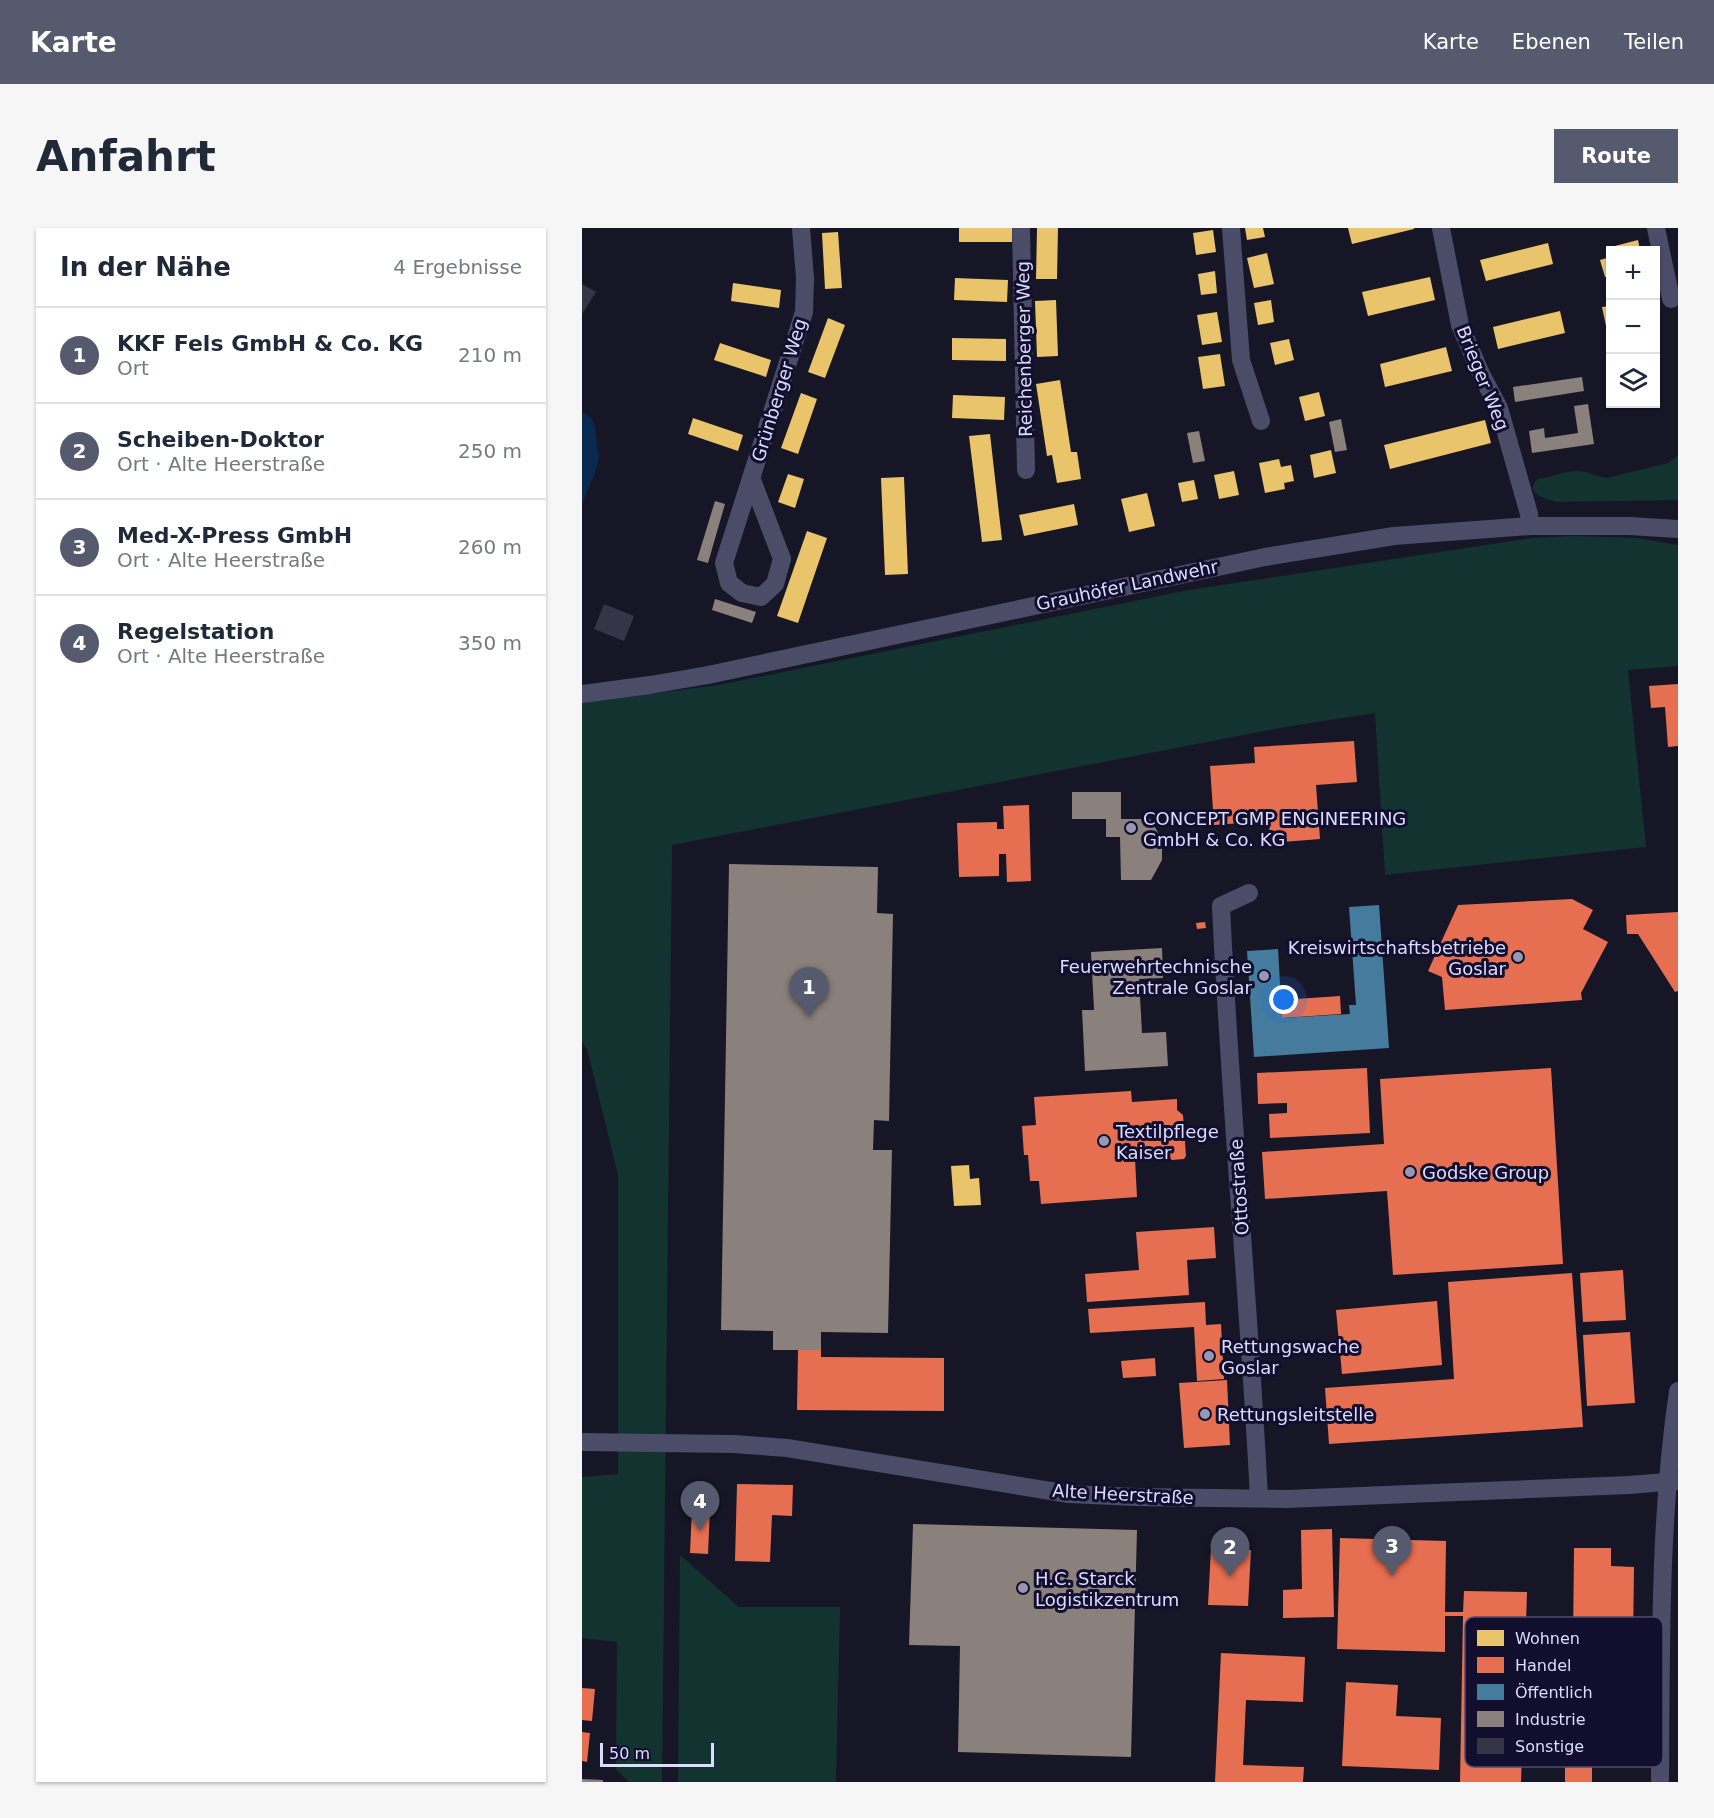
<!DOCTYPE html>
<html lang="de">
<meta charset="utf-8">
<style>
body{margin:0;font-family:"DejaVu Sans",sans-serif;background:#f6f6f7;color:#1f2937}
.controls{position:absolute;right:18px;top:18px;display:grid;overflow:hidden;border-radius:0px;box-shadow:0 2px 4px #0004}
.controls button{width:54px;height:54px;display:grid;place-items:center;padding:0;border:0;border-bottom:2px solid #e0e1e3;background:#fff;color:#1f2937;font:30px sans-serif}
.scale{position:absolute;left:18px;bottom:15px;width:114px;box-sizing:border-box;padding-left:6px;border:3px solid #dcdcff;border-top:0;font-size:16px;line-height:21px;white-space:nowrap;color:#dcdcff;-webkit-text-stroke:4px #110f2d;paint-order:stroke}
.you{position:absolute;left:702px;top:772px;width:21px;height:21px;margin:-15px;border:4px solid #fff;border-radius:50%;background:#1a73e8;box-shadow:0 0 0 9px #1a73e833}
.badge{display:grid;place-items:center;width:39px;height:39px;border-radius:50%;background:#555a6f;color:#fff;font-size:20px;font-weight:700}
.pin{position:absolute;translate:-50% -50px;filter:drop-shadow(0 2px 3px #0008)}
.pin::after{content:'';position:absolute;top:32px;width:21px;height:18px;background:inherit;clip-path:polygon(0 0,100% 0,50% 100%)}
.list{margin:0;padding:0;list-style:none}
h2{display:flex;justify-content:space-between;align-items:center;height:78px;margin:0;padding:0 24px;font-size:26px}
h2 small{font-size:20px;font-weight:400;color:#747a83}
.list li{display:grid;grid-template-columns:39px 1fr auto;gap:18px;align-items:center;box-sizing:border-box;height:96px;padding:0 24px;border-top:2px solid #e0e1e3}
.list b{display:block;font-size:22px;white-space:nowrap}
.list p{margin:0;font-size:20px;white-space:nowrap;color:#747a83}
.list em{font-size:20px;font-style:normal;color:#747a83}
.icon{flex:none;width:33px;height:33px;fill:none;stroke:currentColor;stroke-width:2;stroke-linecap:round;stroke-linejoin:round}
.map{position:relative;flex:none;width:1096px;height:1554px;overflow:hidden;border-radius:0px}
header{display:flex;align-items:center;gap:36px;box-sizing:border-box;height:84px;padding:0 30px;background:#555a6f;color:#fff}
header strong{font-size:28px}
nav{display:flex;gap:33px;margin-inline-start:auto;font-size:21px}
.intro{display:flex;align-items:center;justify-content:space-between;box-sizing:border-box;height:144px;padding:0 36px}
h1{margin:0;font-size:42px}
.button{padding:15px 27px;border-radius:0px;background:#555a6f;color:#fff;font-size:21px;font-weight:700}
main{display:flex;gap:36px;padding:0 36px}
aside{flex:1;background:#fff;border-radius:0px;box-shadow:0 2px 4px #0004}
.map>svg:first-child{display:block}
.green{fill:#133331}
.water{fill:#09294f}
.homes{fill:#e9c46a}
.shops{fill:#e76f51}
.public{fill:#457b9d}
.industry{fill:#8a817c}
.building{fill:#363547}
.lines{fill:none;stroke-linecap:round;stroke-linejoin:round}
.minor{stroke:#4b4c67;stroke-width:18}
.poi-dot{fill:#9797b3;stroke:#110f2d;stroke-width:2}
.labels{text-anchor:middle;dominant-baseline:central;stroke-width:6;stroke-linejoin:round;paint-order:stroke}
.street-label{font-size:18px;fill:#dcdcff;stroke:#110f2d}
.poi-label{font-size:18px;fill:#dcdcff;stroke:#110f2d;text-anchor:start}
.key{fill:#110f2d;stroke:#4e4c6c;stroke-width:1.5}
.key-label{font-size:16px;fill:#dcdcff}
</style>
<header>
<strong>Karte</strong>
<nav><a>Karte</a><a>Ebenen</a><a>Teilen</a></nav>
</header>
<div class="intro"><h1>Anfahrt</h1><a class="button">Route</a></div>
<main>
<aside>
<h2>In der Nähe<small>4 Ergebnisse</small></h2>
<ul class="list">
<li><span class="badge">1</span><div><b>KKF Fels GmbH &amp; Co. KG</b><p>Ort</p></div><em>210 m</em></li>
<li><span class="badge">2</span><div><b>Scheiben-Doktor</b><p>Ort · Alte Heerstraße</p></div><em>250 m</em></li>
<li><span class="badge">3</span><div><b>Med-X-Press GmbH</b><p>Ort · Alte Heerstraße</p></div><em>260 m</em></li>
<li><span class="badge">4</span><div><b>Regelstation</b><p>Ort · Alte Heerstraße</p></div><em>350 m</em></li>
</ul>
</aside>
<div class="map">
<svg width="1096" height="1554" viewBox="0 0 1096 1554">
<rect width="100%" height="100%" fill="#171626"/>
<!-- green -->
<path class="green" d="M 1096,228 L 1096,272 L 974,274 C 963,270 941,266 956,251 C 969,249 983,243 996,243 C 1006,243 1014,249 1025,250 L 1086,235 Z
M 991,308 L 1055,310 L 1096,317 L 1096,438 L 1046,442 L 1064,619 L 803,647 L 793,485 L 703,499 L 90,617 L 80,1554 L 47,1554 L 34,1541 L 35,1414 L 0,1410 L 0,1249 L 36,1246 L 36,947 L 5,821 L 0,814 L 0,475 L 136,457 L 607,362 L 950,310 Z
M 98,1327 L 157,1379 L 258,1379 L 254,1554 L 96,1554 Z"/>
<!-- water -->
<path class="water" d="M 0,184 C 15,190 13,202 15,216 C 15,221 17,226 17,230 C 16,241 4,265 0,276 Z"/>
<!-- homes -->
<path class="homes" d="M 377,0 L 430,0 L 430,14 L 377,14 Z
M 455,0 L 476,0 L 475,51 L 454,51 Z
M 663,0 L 681,0 L 683,9 L 665,12 Z
M 766,0 L 832,0 L 832,1 L 770,16 Z
M 631,2 L 634,24 L 614,27 L 611,5 Z
M 256,4 L 260,60 L 243,61 L 240,5 Z
M 1056,12 L 1058,22 L 1030,22 L 1029,19 Z
M 966,15 L 971,36 L 904,53 L 898,32 Z
M 685,25 L 692,56 L 672,60 L 665,30 Z
M 1028,29 L 1028,47 L 1023,49 L 1018,32 Z
M 633,43 L 635,65 L 619,67 L 616,46 Z
M 848,49 L 853,72 L 786,88 L 780,64 Z
M 373,50 L 426,52 L 425,74 L 372,72 Z
M 151,55 L 199,62 L 197,80 L 149,73 Z
M 474,72 L 476,128 L 455,129 L 453,73 Z
M 689,72 L 692,94 L 676,97 L 672,75 Z
M 1028,78 L 1028,97 L 1024,98 L 1020,79 Z
M 978,83 L 983,105 L 916,121 L 911,99 Z
M 635,84 L 640,114 L 620,117 L 615,87 Z
M 246,90 L 263,97 L 243,150 L 226,144 Z
M 370,110 L 424,111 L 424,133 L 370,132 Z
M 707,111 L 712,132 L 693,137 L 688,115 Z
M 138,115 L 189,132 L 184,149 L 132,132 Z
M 864,119 L 870,143 L 803,159 L 798,136 Z
M 638,126 L 643,158 L 621,161 L 616,129 Z
M 478,152 L 489,224 L 495,224 L 499,251 L 475,255 L 470,227 L 465,228 L 454,156 Z
M 737,164 L 743,188 L 723,193 L 717,169 Z
M 219,165 L 235,171 L 216,226 L 199,220 Z
M 371,167 L 423,169 L 422,192 L 370,190 Z
M 111,190 L 161,207 L 156,223 L 106,206 Z
M 903,192 L 909,215 L 808,241 L 802,217 Z
M 408,206 L 420,312 L 400,314 L 387,208 Z
M 749,222 L 754,245 L 732,250 L 728,227 Z
M 697,231 L 699,239 L 709,237 L 712,253 L 702,255 L 703,261 L 683,265 L 677,235 Z
M 652,243 L 657,267 L 637,271 L 632,247 Z
M 206,246 L 222,251 L 213,280 L 196,274 Z
M 322,249 L 326,346 L 303,347 L 299,250 Z
M 612,252 L 616,271 L 600,274 L 596,255 Z
M 565,265 L 573,298 L 547,304 L 539,271 Z
M 492,276 L 496,297 L 442,308 L 437,287 Z
M 225,303 L 245,310 L 216,395 L 195,388 Z
M 387,937 L 388,951 L 397,950 L 399,977 L 372,978 L 369,938 Z"/>
<!-- shops -->
<path class="shops" d="M 1096,456 L 1096,518 L 1086,519 L 1083,479 L 1069,480 L 1067,458 Z
M 772,513 L 775,554 L 734,557 L 738,611 L 688,615 L 687,593 L 632,597 L 628,538 L 673,535 L 672,519 Z
M 447,577 L 449,653 L 425,654 L 424,626 L 417,626 L 417,648 L 377,649 L 375,595 L 415,594 L 415,601 L 422,601 L 421,578 Z
M 990,671 L 1011,682 L 1001,701 L 1026,714 L 999,765 L 1000,772 L 863,782 L 860,749 L 846,743 L 876,677 Z
M 1096,684 L 1096,763 L 1093,764 L 1056,706 L 1045,706 L 1044,687 Z
M 623,694 L 624,700 L 615,701 L 614,695 Z
M 758,768 L 759,786 L 700,790 L 699,772 Z
M 785,840 L 788,905 L 688,910 L 687,886 L 705,885 L 705,875 L 676,876 L 675,845 Z
M 969,840 L 981,1036 L 811,1047 L 805,963 L 683,971 L 680,924 L 802,916 L 798,851 Z
M 549,863 L 550,874 L 595,871 L 595,882 L 601,887 L 604,928 L 602,931 L 590,932 L 587,929 L 553,931 L 555,969 L 459,976 L 457,953 L 448,953 L 446,927 L 442,927 L 440,898 L 454,897 L 452,869 Z
M 632,999 L 634,1030 L 605,1032 L 607,1067 L 505,1074 L 503,1046 L 557,1042 L 554,1004 Z
M 1041,1042 L 1044,1092 L 1001,1094 L 998,1045 Z
M 990,1045 L 1001,1199 L 747,1216 L 743,1160 L 872,1151 L 866,1054 Z
M 855,1073 L 860,1137 L 760,1146 L 754,1082 Z
M 623,1074 L 624,1097 L 639,1096 L 642,1151 L 615,1153 L 612,1099 L 508,1105 L 506,1081 Z
M 1048,1104 L 1053,1175 L 1005,1178 L 1001,1107 Z
M 216,1122 L 239,1122 L 239,1129 L 362,1130 L 362,1183 L 215,1182 Z
M 573,1130 L 574,1148 L 541,1150 L 539,1133 Z
M 645,1152 L 648,1217 L 602,1220 L 597,1155 Z
M 155,1256 L 211,1257 L 210,1288 L 190,1287 L 188,1334 L 153,1333 Z
M 110,1280 L 128,1281 L 126,1326 L 108,1325 Z
M 750,1301 L 752,1389 L 701,1390 L 701,1362 L 720,1361 L 719,1302 Z
M 758,1310 L 864,1313 L 863,1384 L 881,1384 L 882,1363 L 945,1364 L 939,1554 L 878,1554 L 881,1388 L 863,1388 L 863,1424 L 755,1421 Z
M 629,1320 L 669,1322 L 666,1378 L 626,1377 Z
M 992,1320 L 1029,1320 L 1029,1338 L 1052,1339 L 1051,1416 L 991,1416 Z
M 639,1425 L 723,1429 L 721,1474 L 664,1472 L 661,1537 L 722,1539 L 721,1554 L 633,1554 Z
M 985,1446 L 1051,1446 L 1050,1539 L 1010,1538 L 1010,1554 L 983,1554 L 983,1519 L 1001,1519 L 1001,1490 L 985,1490 Z
M 764,1454 L 816,1457 L 814,1488 L 859,1490 L 857,1542 L 760,1538 Z
M 0,1460 L 13,1461 L 10,1493 L 0,1492 Z
M 0,1504 L 8,1505 L 5,1534 L 0,1533 Z"/>
<!-- public -->
<path class="public" d="M 797,677 L 807,820 L 672,829 L 665,723 L 696,721 L 700,790 L 768,786 L 767,777 L 774,777 L 767,679 Z"/>
<!-- industry -->
<path class="industry" d="M 1000,149 L 1002,163 L 933,174 L 931,159 Z
M 1006,176 L 1012,216 L 950,225 L 947,203 L 962,200 L 963,210 L 996,205 L 992,178 Z
M 759,191 L 765,222 L 753,224 L 747,194 Z
M 617,203 L 623,233 L 611,235 L 605,205 Z
M 133,273 L 143,276 L 126,335 L 115,332 Z
M 133,371 L 174,384 L 170,395 L 130,382 Z
M 490,564 L 539,564 L 539,591 L 568,591 L 580,611 L 580,632 L 569,652 L 539,652 L 538,609 L 524,609 L 524,591 L 490,591 Z
M 147,636 L 296,639 L 295,685 L 311,686 L 307,893 L 292,892 L 291,922 L 310,922 L 306,1105 L 239,1104 L 239,1122 L 191,1122 L 191,1103 L 139,1102 Z
M 580,720 L 581,750 L 557,751 L 560,805 L 584,804 L 586,838 L 503,843 L 500,782 L 512,782 L 509,724 Z
M 331,1296 L 555,1302 L 549,1529 L 376,1524 L 378,1418 L 327,1417 Z
M 0,1551 L 21,1552 L 21,1554 L 0,1554 Z"/>
<!-- building -->
<path class="building" d="M 0,56 L 14,64 L 0,86 Z
M 22,376 L 52,388 L 42,413 L 12,401 Z"/>
<g class="lines">
<!-- minor -->
<path class="minor" d="M 439,0 L 444,242
M 649,0 L 659,132 L 679,193
M 859,0 L 878,97 L 899,146 L 917,180 L 947,286 L 948,298
M 1074,0 L 1089,71
M 170,252 L 200,331 L 193,356 L 179,369 L 160,365 L 147,355 L 142,335 L 222,84 L 223,50 L 219,0
M 0,466 L 68,457 L 126,447 L 683,329 L 812,308 L 948,298 L 1048,298 L 1096,301
M 667,665 L 639,678 C 648,876 667,1073 677,1270
M 0,1214 L 152,1216 L 205,1220 L 487,1266 L 555,1269 L 705,1271 L 1047,1257 L 1096,1253
M 1078,1554 C 1079,1423 1077,1292 1096,1163"/>
</g>
<!-- markers -->
<g class="poi-dot">
<circle cx="549" cy="600" r="6"/>
<circle cx="936" cy="729" r="6"/>
<circle cx="682" cy="748" r="6"/>
<circle cx="522" cy="913" r="6"/>
<circle cx="828" cy="944" r="6"/>
<circle cx="627" cy="1128" r="6"/>
<circle cx="623" cy="1186" r="6"/>
<circle cx="441" cy="1360" r="6"/>
</g>
<g class="labels">
<!-- street labels -->
<g class="street-label">
<text transform="translate(442 121) rotate(-91)">Reichenberger Weg</text>
<text transform="translate(901 150) rotate(68)">Brieger Weg</text>
<text transform="translate(197 162) rotate(-73)">Grünberger Weg</text>
<text transform="translate(545 357) rotate(-12)">Grauhöfer Landwehr</text>
<text transform="translate(657 959) rotate(-94)">Ottostraße</text>
<text transform="translate(541 1266) rotate(3)">Alte Heerstraße</text>
</g>
<!-- poi labels -->
<g class="poi-label">
<text x="561" y="590">CONCEPT GMP ENGINEERING<tspan x="561" dy="21">GmbH &amp; Co. KG</tspan></text>
<text x="924" y="719" text-anchor="end">Kreiswirtschaftsbetriebe<tspan x="924" dy="21">Goslar</tspan></text>
<text x="670" y="738" text-anchor="end">Feuerwehrtechnische<tspan x="670" dy="21">Zentrale Goslar</tspan></text>
<text x="534" y="903">Textilpflege<tspan x="534" dy="21">Kaiser</tspan></text>
<text x="840" y="944">Godske Group</text>
<text x="639" y="1118">Rettungswache<tspan x="639" dy="21">Goslar</tspan></text>
<text x="635" y="1186">Rettungsleitstelle</text>
<text x="453" y="1350">H.C. Starck<tspan x="453" dy="21">Logistikzentrum</tspan></text>
</g>
</g>
<!-- legend -->
<rect x="883" y="1389" width="198" height="150" rx="9" class="key"/>
<rect x="895" y="1402" width="27" height="16" fill="#e9c46a"/>
<rect x="895" y="1429" width="27" height="16" fill="#e76f51"/>
<rect x="895" y="1456" width="27" height="16" fill="#457b9d"/>
<rect x="895" y="1483" width="27" height="16" fill="#8a817c"/>
<rect x="895" y="1510" width="27" height="16" fill="#363547"/>
<g class="key-label">
<text x="933" y="1416">Wohnen</text>
<text x="933" y="1443">Handel</text>
<text x="933" y="1470">Öffentlich</text>
<text x="933" y="1497">Industrie</text>
<text x="933" y="1524">Sonstige</text>
</g>
</svg>
<div class="controls">
<button>+</button>
<button>−</button>
<button><svg class="icon" aria-label="layers" viewBox="0 0 24 24"><path d="M12 4l9 5-9 5-9-5zM3 14l9 5 9-5"/></svg></button>
</div>
<div class="scale">50 m</div>
<div class="you"></div>
<div class="pin badge" style="left:227px;top:789px">1</div>
<div class="pin badge" style="left:648px;top:1349px">2</div>
<div class="pin badge" style="left:810px;top:1348px">3</div>
<div class="pin badge" style="left:118px;top:1303px">4</div>
</div>
</main>
